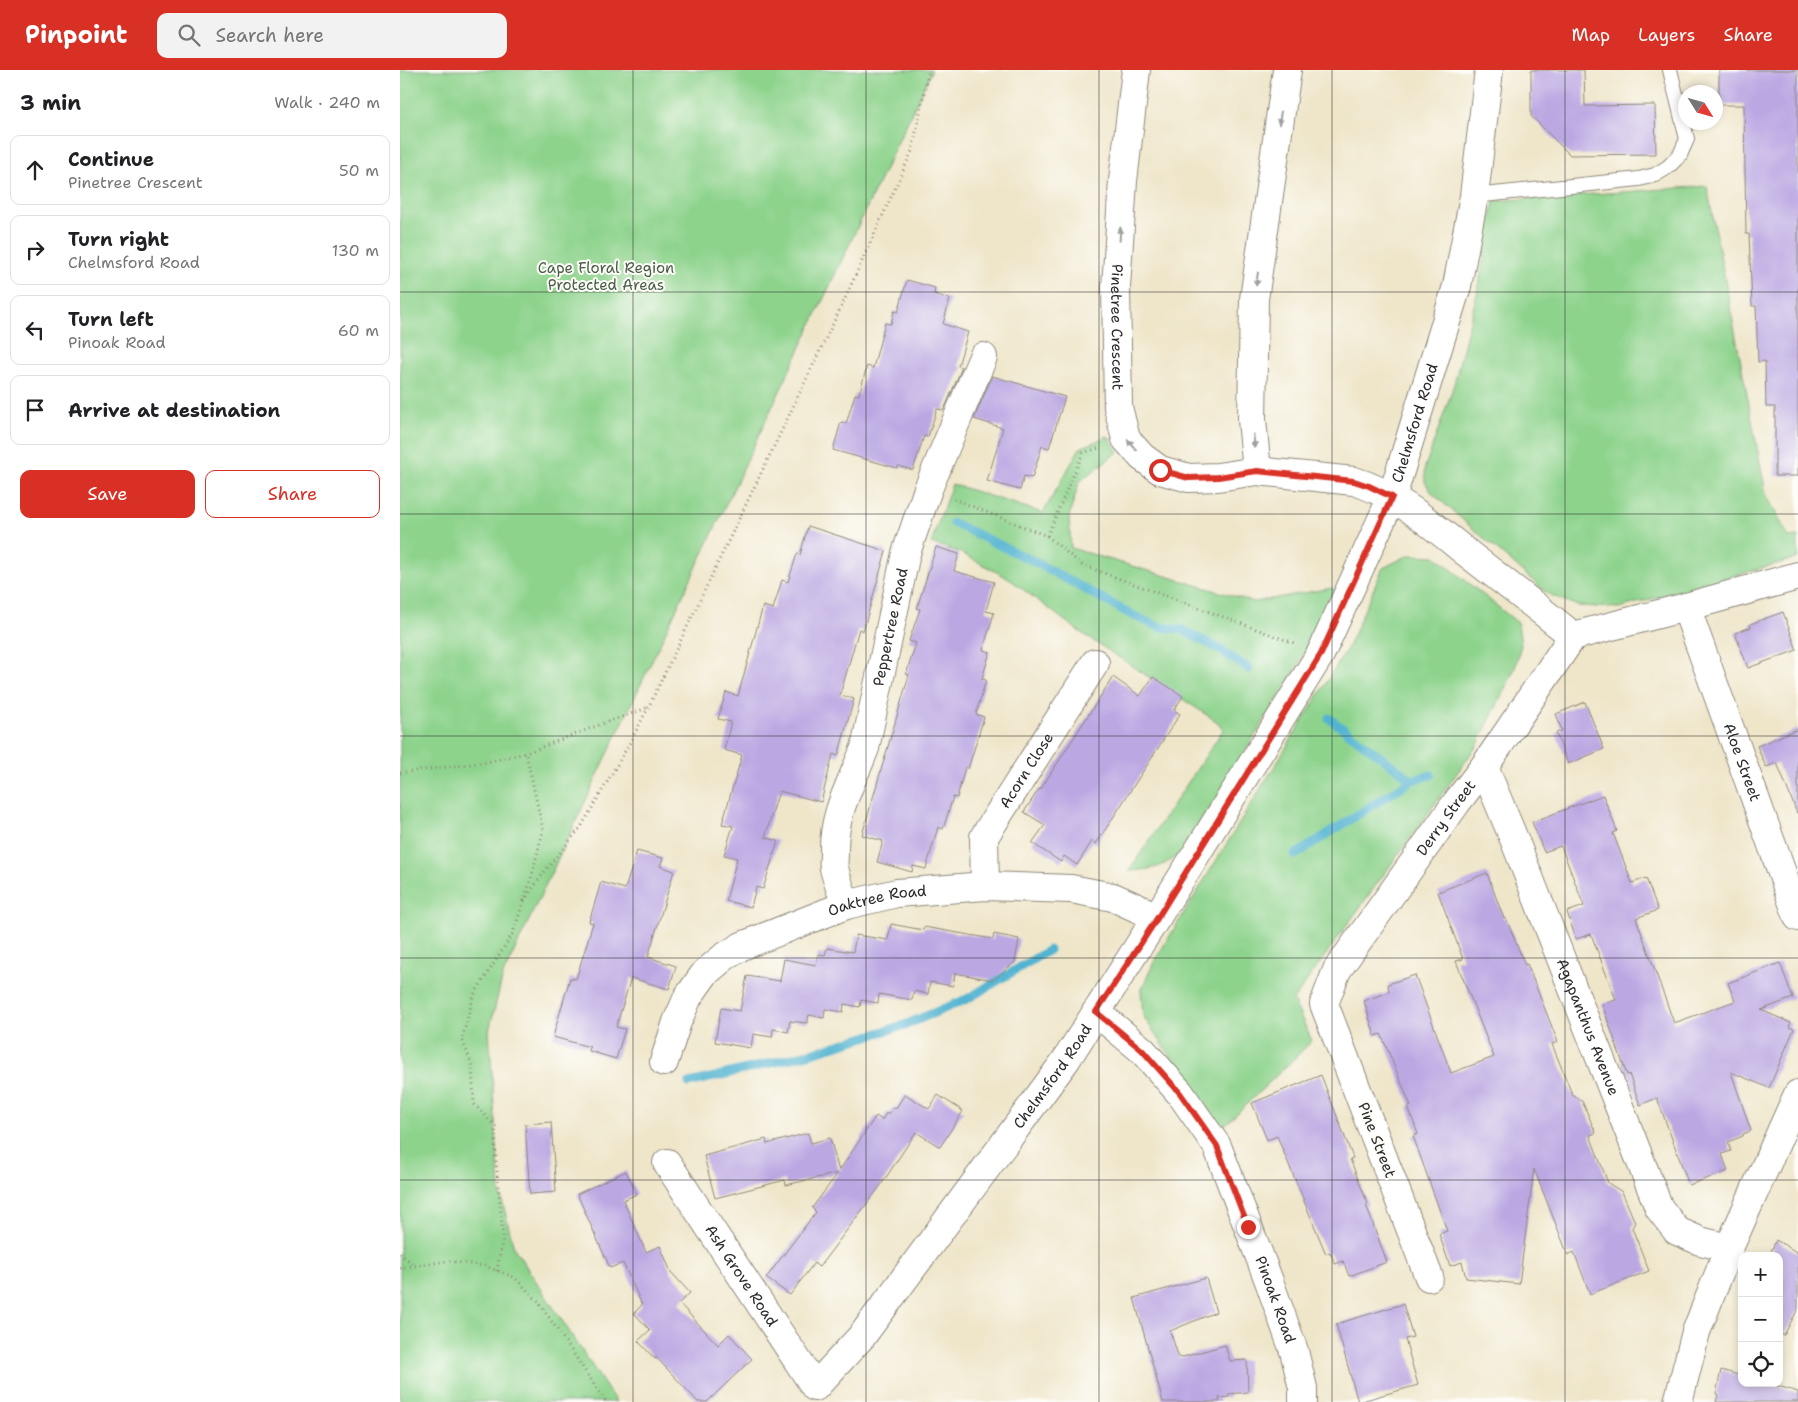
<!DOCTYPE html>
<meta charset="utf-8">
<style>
body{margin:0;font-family:"Shantell Sans",sans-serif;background:#f2f2f2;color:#202124}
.controls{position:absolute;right:15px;bottom:15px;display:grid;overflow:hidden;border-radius:10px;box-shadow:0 2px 8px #0003}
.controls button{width:45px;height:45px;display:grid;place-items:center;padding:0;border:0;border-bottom:1px solid #e0e0e0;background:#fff;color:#202124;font:25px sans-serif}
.compass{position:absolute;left:1278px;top:15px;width:45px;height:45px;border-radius:50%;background:#fff;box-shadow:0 2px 8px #0003;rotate:127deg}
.stop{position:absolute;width:15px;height:15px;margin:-11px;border:4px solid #d93025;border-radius:50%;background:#fff}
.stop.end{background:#d93025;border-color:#fff;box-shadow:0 1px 5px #0008}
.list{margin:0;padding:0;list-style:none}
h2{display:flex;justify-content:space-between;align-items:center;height:65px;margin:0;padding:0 20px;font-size:21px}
h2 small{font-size:16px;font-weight:400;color:#757577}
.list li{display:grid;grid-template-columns:32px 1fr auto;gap:15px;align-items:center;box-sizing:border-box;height:70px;margin:0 10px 10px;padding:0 10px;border:1px solid #e0e0e0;border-radius:10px}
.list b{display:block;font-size:19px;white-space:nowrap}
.list p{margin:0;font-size:16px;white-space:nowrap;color:#757577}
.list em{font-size:16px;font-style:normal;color:#757577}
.actions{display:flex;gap:10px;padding:15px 20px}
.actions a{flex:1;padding:11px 0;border:1px solid #d93025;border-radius:10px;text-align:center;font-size:18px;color:#d93025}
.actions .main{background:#d93025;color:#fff}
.icon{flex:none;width:28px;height:28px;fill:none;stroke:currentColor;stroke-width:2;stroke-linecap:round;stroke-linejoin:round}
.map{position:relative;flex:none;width:1398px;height:1332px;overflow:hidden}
header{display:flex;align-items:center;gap:30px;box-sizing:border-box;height:70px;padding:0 25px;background:#d93025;color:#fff}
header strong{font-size:24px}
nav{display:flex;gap:28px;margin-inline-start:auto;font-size:18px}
.search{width:350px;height:45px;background:#f2f2f2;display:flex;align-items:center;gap:12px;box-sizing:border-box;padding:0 18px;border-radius:10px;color:#757577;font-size:19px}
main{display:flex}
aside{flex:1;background:#fff}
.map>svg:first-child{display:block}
.green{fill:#8dd38c;stroke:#5c7f5c}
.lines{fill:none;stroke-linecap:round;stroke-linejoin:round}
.stream{stroke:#52b4d1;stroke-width:9}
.building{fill:#bba8e3}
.service-casing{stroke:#8d887a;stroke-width:16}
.minor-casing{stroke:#8d887a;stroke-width:30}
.path{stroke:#8d887a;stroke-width:3;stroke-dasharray:1 4;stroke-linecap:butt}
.service{stroke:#fff;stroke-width:14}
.minor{stroke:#fff;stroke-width:28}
.oneway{fill:#a0a0a0}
.route{stroke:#d93025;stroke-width:6}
.grid{fill:none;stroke:#2b2b2b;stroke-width:1;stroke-opacity:0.55}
.labels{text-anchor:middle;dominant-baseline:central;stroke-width:4;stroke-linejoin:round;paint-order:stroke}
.park-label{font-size:15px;fill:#485d48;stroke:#fdfcf7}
.street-label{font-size:15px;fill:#2b2b2b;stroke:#fdfcf7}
</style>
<header>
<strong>Pinpoint</strong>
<div class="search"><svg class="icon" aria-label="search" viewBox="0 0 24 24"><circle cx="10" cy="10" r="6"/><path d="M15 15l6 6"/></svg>Search here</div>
<nav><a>Map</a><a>Layers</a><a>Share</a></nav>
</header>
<main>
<aside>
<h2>3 min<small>Walk · 240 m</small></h2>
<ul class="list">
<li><svg class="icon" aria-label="ahead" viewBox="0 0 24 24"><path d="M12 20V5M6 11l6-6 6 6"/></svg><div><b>Continue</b><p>Pinetree Crescent</p></div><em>50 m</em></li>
<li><svg class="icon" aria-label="right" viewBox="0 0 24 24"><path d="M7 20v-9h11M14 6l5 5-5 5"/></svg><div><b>Turn right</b><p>Chelmsford Road</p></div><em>130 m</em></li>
<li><svg class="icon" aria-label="left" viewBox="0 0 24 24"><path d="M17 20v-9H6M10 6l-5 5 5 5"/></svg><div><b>Turn left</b><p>Pinoak Road</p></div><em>60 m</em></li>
<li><svg class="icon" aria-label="arrive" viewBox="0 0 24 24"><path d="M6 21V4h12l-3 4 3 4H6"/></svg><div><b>Arrive at destination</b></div></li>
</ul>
<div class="actions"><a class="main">Save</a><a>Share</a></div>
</aside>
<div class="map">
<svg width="1398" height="1332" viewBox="0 0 1398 1332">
<rect width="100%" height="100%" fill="#fdfcf7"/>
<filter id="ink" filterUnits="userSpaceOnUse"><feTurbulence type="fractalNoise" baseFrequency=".02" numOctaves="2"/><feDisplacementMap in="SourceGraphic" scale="10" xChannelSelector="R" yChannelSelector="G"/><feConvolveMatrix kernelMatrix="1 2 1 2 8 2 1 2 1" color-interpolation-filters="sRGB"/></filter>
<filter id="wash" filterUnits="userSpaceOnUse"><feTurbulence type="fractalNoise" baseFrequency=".0096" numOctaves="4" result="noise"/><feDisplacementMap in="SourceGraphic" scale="20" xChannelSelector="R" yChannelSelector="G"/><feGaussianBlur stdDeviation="1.12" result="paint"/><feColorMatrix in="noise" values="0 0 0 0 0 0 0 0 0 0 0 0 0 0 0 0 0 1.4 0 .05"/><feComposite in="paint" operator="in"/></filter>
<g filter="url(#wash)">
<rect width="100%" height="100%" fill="#efe6ca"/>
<!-- green -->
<path class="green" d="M 0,0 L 532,0 L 103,905 L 89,961 L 100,1122 L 114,1178 L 216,1332 L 0,1332 Z
M 1307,116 L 1366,424 L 1389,468 L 1398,467 L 1398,488 L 1219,538 L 1178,536 L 1148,524 L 1032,423 L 1025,412 L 1025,397 L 1053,318 L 1078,220 L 1094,131 Z
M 708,366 L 718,382 L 679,412 L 669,447 L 671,478 L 854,532 L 932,518 L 935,520 L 899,594 L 784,780 C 762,798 756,799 729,801 L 823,660 L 816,651 L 680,562 L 608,508 L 559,482 L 531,473 L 552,414 L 643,443 L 680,378 Z
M 1009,485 L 1035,486 L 1118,553 L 1121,575 L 1115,598 L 1078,674 L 893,930 L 912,971 L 821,1059 L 743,946 L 741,920 L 755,890 L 947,579 L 983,498 Z"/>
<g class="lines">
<!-- stream -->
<path class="stream" d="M 553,453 L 635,492 L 734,546 L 759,557 L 783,560 L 817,578 L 849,599
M 929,648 L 1012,710
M 895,785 L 1012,710 L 1031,705
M 289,1013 L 408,984 L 505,955 L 567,929 L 649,880"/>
</g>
<g id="blocks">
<!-- building -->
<path class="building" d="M 1131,0 L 1184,0 L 1185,36 L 1255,35 L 1256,84 L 1170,85 L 1131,46 Z
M 1319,0 L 1398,0 L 1398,406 L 1375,406 L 1375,337 L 1366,337 L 1365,291 L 1358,292 L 1356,236 L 1352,236 L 1349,164 L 1346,164 L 1344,35 L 1319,35 Z
M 507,210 L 535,218 L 534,224 L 550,229 L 543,254 L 568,262 L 558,296 L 562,297 L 544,340 L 537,339 L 528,367 L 524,366 L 513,400 L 498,396 L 497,398 L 433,380 L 441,352 L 446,354 L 455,324 L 459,325 L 467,296 L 473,298 L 485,253 L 491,254 L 494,241 L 498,242 Z
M 592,306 L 665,327 L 649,378 L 642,376 L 632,408 L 624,406 L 620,420 L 587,411 L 603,358 L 574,349 Z
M 408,456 L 486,481 L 463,561 L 459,559 L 440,625 L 454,629 L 438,686 L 433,684 L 421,732 L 379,721 L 365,767 L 378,771 L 363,819 L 356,817 L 351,837 L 326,831 L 337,788 L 324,785 L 333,756 L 322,754 L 342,685 L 324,680 L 331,652 L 318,649 L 326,622 L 338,626 L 363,536 L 373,539 L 382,510 L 388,512 L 397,484 L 400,485 Z
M 536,477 L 559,484 L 554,501 L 594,512 L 586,541 L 594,543 L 583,580 L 590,582 L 582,609 L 586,610 L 576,644 L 584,647 L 568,699 L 565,697 L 557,728 L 553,727 L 543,759 L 538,757 L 526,799 L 513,796 L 512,802 L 477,792 L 483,771 L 462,765 L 509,605 L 506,604 L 516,573 L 509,571 L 520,539 L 517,538 Z
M 1383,542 L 1397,580 L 1348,598 L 1335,563 L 1351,557 L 1350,554 Z
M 713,607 L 740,626 L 753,607 L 783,626 L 774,640 L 780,644 L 696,774 L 692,771 L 677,795 L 664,786 L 661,792 L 632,773 L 645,755 L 624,742 L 639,719 L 640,720 Z
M 1185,632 L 1204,679 L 1168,694 L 1156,663 L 1162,661 L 1156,644 Z
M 1398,659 L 1398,742 L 1397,743 L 1377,693 L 1366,697 L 1357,676 Z
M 1203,725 L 1217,761 L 1213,763 L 1232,813 L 1246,808 L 1258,840 L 1236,848 L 1274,953 L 1335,931 L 1328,913 L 1380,893 L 1393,928 L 1361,940 L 1391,953 L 1389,957 L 1394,959 L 1369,1018 L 1331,1002 L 1351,1061 L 1343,1064 L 1343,1066 L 1328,1072 L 1331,1081 L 1322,1084 L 1328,1101 L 1289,1115 L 1257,1028 L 1240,1035 L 1229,1004 L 1227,1005 L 1202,934 L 1216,930 L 1191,864 L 1176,869 L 1167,842 L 1184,836 L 1161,776 L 1144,782 L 1132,752 Z
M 237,781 L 263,788 L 260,796 L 274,801 L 248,887 L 276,896 L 269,919 L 231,908 L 216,957 L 225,959 L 216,989 L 189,981 L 190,977 L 153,967 L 170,908 L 176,909 L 193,853 L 189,852 L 201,812 L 225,819 Z
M 1087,803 L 1104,849 L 1106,848 L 1125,895 L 1127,894 L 1158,972 L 1152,974 L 1172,1024 L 1182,1031 L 1196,1063 L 1190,1065 L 1208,1113 L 1222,1122 L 1235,1152 L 1232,1158 L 1249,1201 L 1190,1224 L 1174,1182 L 1168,1185 L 1134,1099 L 1119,1214 L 1066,1208 L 1062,1192 L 1050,1196 L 1039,1164 L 1047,1161 L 1013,1066 L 1018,1064 L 1008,1037 L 1011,1036 L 981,964 L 975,966 L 964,931 L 989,922 L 988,914 L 1015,905 L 1051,1003 L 1094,987 L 1056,891 L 1063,889 L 1038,822 Z
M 491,854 L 523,860 L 524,857 L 593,869 L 594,864 L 619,869 L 615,892 L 593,910 L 555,903 L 553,916 L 530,912 L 528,924 L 514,921 L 512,930 L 479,924 L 478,933 L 461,930 L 460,937 L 444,934 L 443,942 L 425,939 L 424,948 L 409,945 L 407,953 L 390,951 L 388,962 L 373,959 L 372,967 L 353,964 L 351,978 L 315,972 L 321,938 L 340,941 L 347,906 L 380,911 L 384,889 L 416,895 L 418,884 L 425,885 L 427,878 L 453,882 L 456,865 L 488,870 Z
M 921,1005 L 953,1088 L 950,1089 L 968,1134 L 966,1135 L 987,1192 L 949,1206 L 943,1191 L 935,1194 L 930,1182 L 926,1184 L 877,1066 L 867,1070 L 852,1033 Z
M 505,1024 L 529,1039 L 538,1025 L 563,1041 L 540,1077 L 516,1062 L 481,1115 L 419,1197 L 414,1193 L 390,1225 L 366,1208 L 416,1142 L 412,1138 L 438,1103 L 386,1115 L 385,1110 L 315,1128 L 304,1086 L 366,1069 L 367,1074 L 408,1063 L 411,1073 L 430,1068 L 439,1101 L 476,1046 L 482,1050 L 487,1042 L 489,1044 L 494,1037 L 496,1038 Z
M 151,1052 L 156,1122 L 130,1124 L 125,1054 Z
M 226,1101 L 237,1124 L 223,1130 L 246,1182 L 260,1176 L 271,1202 L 290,1223 L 279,1233 L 318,1275 L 329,1264 L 352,1289 L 307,1332 L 298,1332 L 256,1287 L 255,1289 L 238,1271 L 250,1260 L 234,1243 L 242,1235 L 223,1193 L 210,1198 L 177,1124 Z
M 1376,1170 L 1398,1183 L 1398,1239 L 1384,1265 L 1379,1264 L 1379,1186 L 1369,1186 Z
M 806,1208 L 816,1242 L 770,1261 L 779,1288 L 825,1275 L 830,1291 L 847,1290 L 848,1322 L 829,1324 L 829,1327 L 819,1328 L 820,1332 L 763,1332 L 734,1228 Z
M 1003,1234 L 1013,1267 L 1005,1269 L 1018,1315 L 958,1332 L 936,1254 Z
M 1321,1300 L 1342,1306 L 1342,1313 L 1368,1313 L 1398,1322 L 1398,1332 L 1316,1332 L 1318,1325 L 1316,1324 Z"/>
</g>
</g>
<g filter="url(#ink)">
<use href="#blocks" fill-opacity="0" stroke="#8d887a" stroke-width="1"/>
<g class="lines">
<!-- service casing -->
<g class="service-casing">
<path id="service" d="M 1074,126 L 1239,109 L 1255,105 L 1268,97 L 1280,85 L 1287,69 L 1270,0"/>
</g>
<!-- minor casing -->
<g class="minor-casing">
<g id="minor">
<path id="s1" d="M 736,0 L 723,111 L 716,217 L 718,337 L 726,369 L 742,387 L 760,400 L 789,408 L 818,407 L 857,401 L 954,411 C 997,424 1032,455 1067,483 C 1102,510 1138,538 1173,566"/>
<path d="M 857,401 L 852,350 L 854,229 L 887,0"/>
<path id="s2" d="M 1286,537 L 1398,847"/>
<path id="s3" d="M 1084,697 L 1114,769 L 1259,1138 L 1277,1161 L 1300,1171 L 1329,1178"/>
<path id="s4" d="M 585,816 L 584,767 L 695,593"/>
<path id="s5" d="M 446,835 C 442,823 437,811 434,798 C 433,794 434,788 434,783 C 433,742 451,715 465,678 L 506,483 L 528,419 L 583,287"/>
<path id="s6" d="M 696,942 L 742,980 L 780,1023 L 817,1076 L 869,1211 L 894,1281 L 903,1318 L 903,1332"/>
<path id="s7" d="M 264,992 L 277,952 L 288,927 L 305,903 L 324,887 L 342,876 L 446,835 L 497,823 L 585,816 L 671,819 L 713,827 L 757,847"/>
<path id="s8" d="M 267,1093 L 415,1317 L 462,1266 L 666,990 L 757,847 L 921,583 L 992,427 L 1057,216 L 1074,126 L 1089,0"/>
<path id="s9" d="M 1029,1207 L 924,934 L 937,900 L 1057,732 L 1084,697 L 1173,566 L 1286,537 L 1398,506"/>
<path d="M 1278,1332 L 1296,1262 L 1329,1178 L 1398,1024"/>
</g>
</g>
<!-- path -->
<path class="path" d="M 554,429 L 647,466 L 682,495 L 894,573
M 647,466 L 683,383 L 699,378
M 0,703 L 87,692 L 126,683 L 199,655 L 247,638
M 124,831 L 144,802 L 181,757 L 228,676 L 248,638 L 442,235 L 512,81 L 529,0
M 0,1183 L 14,1195
M 0,1198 L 48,1191 L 85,1196 L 114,1207 L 138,1231 L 206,1332
M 97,1201 L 103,1167 L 96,1091 L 95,1056 L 74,1034 L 72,995 L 62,969 L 74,925 L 113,863 L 131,809 L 143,760 L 126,683"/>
<!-- service -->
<use href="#service" class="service"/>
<!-- minor -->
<use href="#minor" class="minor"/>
</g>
<!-- one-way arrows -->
<defs><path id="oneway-solid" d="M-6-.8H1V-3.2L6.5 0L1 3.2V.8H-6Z" transform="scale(1.25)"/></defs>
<g class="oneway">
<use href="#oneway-solid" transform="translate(880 48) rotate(98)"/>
<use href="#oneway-solid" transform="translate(720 164) rotate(-87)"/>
<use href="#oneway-solid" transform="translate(857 209) rotate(98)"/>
<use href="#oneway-solid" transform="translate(854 371) rotate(85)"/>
<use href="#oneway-solid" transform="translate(732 375) rotate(-130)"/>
</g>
</g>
<g class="lines" filter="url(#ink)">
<!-- route -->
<path class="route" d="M 760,400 L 789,408 L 818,407 L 857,401 L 954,411 L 969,416 L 992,427 L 921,584 L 758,847 L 696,942 L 742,980 L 780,1023 L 817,1076 L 848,1157"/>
</g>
<!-- grid -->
<path class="grid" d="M 233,0 L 233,1332M 466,0 L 466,1332M 699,0 L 699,1332M 932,0 L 932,1332M 1165,0 L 1165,1332M 0,222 L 1398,222M 0,444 L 1398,444M 0,666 L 1398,666M 0,888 L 1398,888M 0,1110 L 1398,1110"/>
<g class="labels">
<!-- park labels -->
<g class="park-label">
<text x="206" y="198">Cape Floral Region<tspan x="206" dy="17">Protected Areas</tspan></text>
</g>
<!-- street labels -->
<g class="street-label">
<text stroke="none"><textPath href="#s1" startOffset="258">Pinetree Crescent</textPath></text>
<text stroke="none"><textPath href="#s8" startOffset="1410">Chelmsford Road</textPath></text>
<text stroke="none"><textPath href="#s5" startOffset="288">Peppertree Road</textPath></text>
<text stroke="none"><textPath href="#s2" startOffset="165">Aloe Street</textPath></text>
<text stroke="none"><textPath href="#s4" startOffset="128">Acorn Close</textPath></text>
<text stroke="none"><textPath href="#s9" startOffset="516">Derry Street</textPath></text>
<text stroke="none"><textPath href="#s7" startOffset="288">Oaktree Road</textPath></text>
<text stroke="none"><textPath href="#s3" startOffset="280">Agapanthus Avenue</textPath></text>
<text stroke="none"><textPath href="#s8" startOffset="660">Chelmsford Road</textPath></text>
<text transform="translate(977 1070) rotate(69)">Pine Street</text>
<text stroke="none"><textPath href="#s8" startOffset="135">Ash Grove Road</textPath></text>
<text stroke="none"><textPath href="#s6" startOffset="346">Pinoak Road</textPath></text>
</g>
</g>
</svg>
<div class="controls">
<button>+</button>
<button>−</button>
<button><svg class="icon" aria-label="locate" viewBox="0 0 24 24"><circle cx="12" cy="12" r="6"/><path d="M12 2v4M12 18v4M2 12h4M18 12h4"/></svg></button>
</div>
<svg class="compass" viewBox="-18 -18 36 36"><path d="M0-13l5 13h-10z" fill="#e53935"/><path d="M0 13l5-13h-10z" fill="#757577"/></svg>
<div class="stop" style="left:760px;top:400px"></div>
<div class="stop end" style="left:848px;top:1157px"></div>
</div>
</main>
